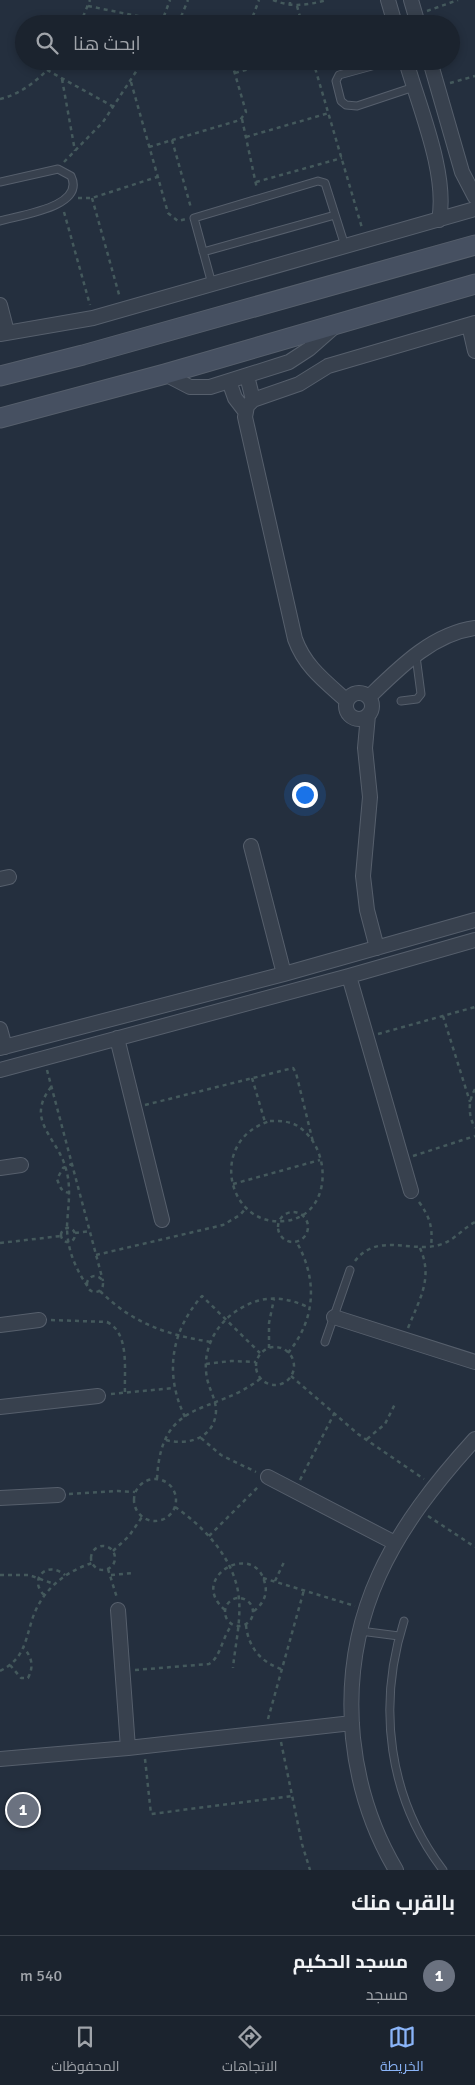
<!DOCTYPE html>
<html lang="ar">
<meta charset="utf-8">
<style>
body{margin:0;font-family:Signika,Cairo,sans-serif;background:#282f3a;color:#f1f3f6;direction:rtl}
.you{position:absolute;left:304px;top:794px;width:18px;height:18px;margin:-12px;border:4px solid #fff;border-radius:50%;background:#1a73e8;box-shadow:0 0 0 8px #1a73e833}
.badge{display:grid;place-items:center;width:32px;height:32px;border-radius:50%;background:#8ab4f8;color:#fff;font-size:16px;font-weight:700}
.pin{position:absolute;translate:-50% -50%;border:2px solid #fff;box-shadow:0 1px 5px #0006}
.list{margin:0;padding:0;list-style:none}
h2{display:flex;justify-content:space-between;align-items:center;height:65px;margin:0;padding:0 20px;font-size:21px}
h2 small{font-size:16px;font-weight:400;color:#a0a4aa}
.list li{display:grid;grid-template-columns:32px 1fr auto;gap:15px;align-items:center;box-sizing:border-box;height:80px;padding:0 20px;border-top:1px solid #39404a}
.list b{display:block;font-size:19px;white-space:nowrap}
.list p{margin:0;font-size:16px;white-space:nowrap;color:#a0a4aa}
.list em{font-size:16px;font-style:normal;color:#a0a4aa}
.icon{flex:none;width:28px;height:28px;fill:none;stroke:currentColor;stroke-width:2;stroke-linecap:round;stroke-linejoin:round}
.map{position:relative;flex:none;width:475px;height:1870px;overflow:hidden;direction:ltr}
.search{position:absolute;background:#1b232e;box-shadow:0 2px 8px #0003;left:15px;right:15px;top:15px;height:55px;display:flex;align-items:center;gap:12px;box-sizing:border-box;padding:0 18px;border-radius:28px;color:#a0a4aa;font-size:19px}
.sheet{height:145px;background:#1b232e}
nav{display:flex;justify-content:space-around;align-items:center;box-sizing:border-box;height:70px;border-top:1px solid #39404a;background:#1b232e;font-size:14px;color:#a0a4aa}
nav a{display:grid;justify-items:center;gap:2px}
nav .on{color:#8ab4f8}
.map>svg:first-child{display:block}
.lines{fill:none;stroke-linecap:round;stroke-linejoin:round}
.lane-casing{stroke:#565f6c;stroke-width:9}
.street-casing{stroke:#565f6c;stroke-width:16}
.secondary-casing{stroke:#565f6c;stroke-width:21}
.path{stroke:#44595c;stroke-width:2.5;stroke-dasharray:4 4;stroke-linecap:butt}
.lane{stroke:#38414e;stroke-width:7}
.street{stroke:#38414e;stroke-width:14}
.secondary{stroke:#465061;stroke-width:19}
</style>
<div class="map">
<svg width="475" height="1870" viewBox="0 0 475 1870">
<rect width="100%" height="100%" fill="#242f3e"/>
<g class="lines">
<!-- lane casing -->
<g class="lane-casing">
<path id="lane" d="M 390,61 L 339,75 L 336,81 L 341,101 L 346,105 L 357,106 L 414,87
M 0,182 L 58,169 L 71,176 C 86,207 20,215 0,221
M 203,252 L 335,215
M 212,284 L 194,218 L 318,181 L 325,183 L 345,246
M 401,701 L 417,699 L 421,694 L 416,656
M 325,1342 L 350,1270
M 404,1621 C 377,1706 388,1798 443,1870
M 360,1631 L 399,1636"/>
</g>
<!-- street casing -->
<g class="street-casing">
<path id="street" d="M 388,0 L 395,24
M 411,0 L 418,24
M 406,61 C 419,107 448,174 439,220
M 430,61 L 462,172 L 475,197
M 0,305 L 7,332
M 469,325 L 475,351
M 0,334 L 93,318 L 475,209
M 165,374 L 190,387 L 210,387 L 289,362 L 309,349 L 334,327
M 247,376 L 253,400
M 229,381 L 235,398 L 245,411
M346 706a13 13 0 1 1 26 0a13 13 0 1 1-26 0Z
M 369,697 C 399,668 432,634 475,628
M 347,701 C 326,682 305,667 295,639 L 245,417 L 247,406 L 253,400 L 299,384 L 328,366 L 475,323
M 368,715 L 365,748 L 370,797 L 363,876 L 367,910 L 377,948
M 251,846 L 284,974
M 0,879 L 9,877
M 349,976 L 411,1191
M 0,1029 L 5,1047
M 117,1038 L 162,1220
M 0,1048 L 284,974 L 475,920
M 0,1070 L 349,976 L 475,940
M 0,1168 L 21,1165
M 334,1317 L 475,1362
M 0,1325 L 39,1320
M 0,1407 L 98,1396
M 268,1477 L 395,1543
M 0,1498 L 58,1495
M 118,1610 L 128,1748
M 0,1759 L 128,1748 L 352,1723
M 396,1870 C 371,1828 358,1786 353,1738 C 341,1613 394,1528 475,1439"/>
</g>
<!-- secondary casing -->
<g class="secondary-casing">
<path id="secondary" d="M 0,376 L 83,355 L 475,245
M 0,418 L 165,374 L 475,284"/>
</g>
<!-- path -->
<path class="path" d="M 273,0 C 293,8 307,5 327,0
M 88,6 L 162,21
M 290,6 L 290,0
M 297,6 L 302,24
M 427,11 L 458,0
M 84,17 L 96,24
M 80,24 L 90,0
M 161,24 L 170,0
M 178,24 L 188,0
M 250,24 L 259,0
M 220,61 L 233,67
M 313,61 L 362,228
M 47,70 L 114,107
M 235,73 L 277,61
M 62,79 L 75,151
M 131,82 L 168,213 L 178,221 L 186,219
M 450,83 L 475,76
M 0,99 C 22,94 41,78 55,61
M 242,119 L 257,189
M 246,137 L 329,113
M 172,140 L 191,208
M 149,147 L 240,120 L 246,112 L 233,67 L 236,61
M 64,162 L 103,122 L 143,61
M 256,182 L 342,158
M 78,198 L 92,198 L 157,177
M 92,198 L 120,298
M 64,212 L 90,305
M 443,1016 L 470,1102
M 378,1034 L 475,1007
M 47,1070 L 103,1281
M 252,1078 L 265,1122
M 51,1087 C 45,1095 40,1104 41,1115 C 43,1132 60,1148 65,1166 C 72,1186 68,1205 67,1226 C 67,1249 75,1268 88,1287
M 475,1089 C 468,1102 468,1115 475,1128
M 145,1105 L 293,1068 L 296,1073 L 313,1142
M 270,1121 C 280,1121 291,1121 299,1127 C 333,1150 332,1216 285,1221 C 227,1228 207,1140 270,1121 Z
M 413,1156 L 475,1136
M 233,1184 L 320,1160
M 70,1193 C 61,1192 60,1187 57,1179 L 63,1168 L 72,1164
M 419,1202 C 430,1217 433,1228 431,1246
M278 1227a15 15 0 1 1 30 0a15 15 0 1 1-30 0Z
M61 1235a7 7 0 1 1 14 0a7 7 0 1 1-14 0Z
M 75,1233 L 90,1231
M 0,1243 L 61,1236
M 96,1255 L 223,1225 L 240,1215 L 247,1207
M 355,1261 C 377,1232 410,1253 439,1245 C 454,1241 462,1229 475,1222
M87 1284a8 8 0 1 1 16 0a8 8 0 1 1-16 0Z
M 100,1291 C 132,1323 167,1335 211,1342
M 51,1320 L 107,1322 C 130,1333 124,1370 125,1393
M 408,1328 C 420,1298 434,1277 419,1246
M256 1366a19 19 0 1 1 38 0a19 19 0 1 1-38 0Z
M 269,1348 L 269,1323 L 274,1299
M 288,1353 C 316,1319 318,1279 296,1241
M 206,1364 L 231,1361 L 256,1362
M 291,1376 L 358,1434 L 424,1479
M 111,1394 L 174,1388
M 185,1417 C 164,1374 171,1331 202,1296 L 260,1353
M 201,1438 L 221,1455 L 256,1472
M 367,1439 L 385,1424 L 396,1402
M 166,1440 C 188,1446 215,1438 216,1411 C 216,1399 209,1389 207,1378 C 201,1348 218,1319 245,1306 C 267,1294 289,1298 310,1308
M134 1500a21 21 0 1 1 42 0a21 21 0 1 1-42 0Z
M 157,1479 C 161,1397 212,1416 260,1379
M 300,1480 L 334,1414
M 69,1494 L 118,1491 L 135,1492
M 175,1507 C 205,1527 236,1561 239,1599 C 241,1622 235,1646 233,1668
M 428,1516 L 475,1547
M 209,1536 L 259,1486
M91 1558a12 12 0 1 1 24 0a12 12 0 1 1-24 0Z
M 113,1551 L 129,1536 L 142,1517
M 108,1569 L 117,1598
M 0,1575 L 29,1575 L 54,1584
M 111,1575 L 133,1573
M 263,1578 L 355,1606
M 275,1581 L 285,1560
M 44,1595 C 28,1579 47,1560 65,1575
M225 1612a14 14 0 1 1 28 0a14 14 0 1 1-28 0Z
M 225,1610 C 186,1577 256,1539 265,1584 C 268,1595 262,1605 254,1611
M 246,1625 C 248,1647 261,1662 281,1669
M 10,1665 L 21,1678 L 28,1678 C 34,1666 32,1658 24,1648
M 135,1670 L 209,1664 C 221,1657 222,1637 232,1625
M 0,1671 C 24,1659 25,1642 32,1620 C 41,1591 64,1572 92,1563
M 268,1719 L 304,1590
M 281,1742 L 302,1844 L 310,1870
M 145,1759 L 151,1814 L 292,1796"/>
<!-- lane -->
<use href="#lane" class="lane"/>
<!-- street -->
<use href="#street" class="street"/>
<!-- secondary -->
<use href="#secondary" class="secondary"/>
</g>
</svg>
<div class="you"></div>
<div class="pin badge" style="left:23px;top:1810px;background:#6b7280">1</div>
<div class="search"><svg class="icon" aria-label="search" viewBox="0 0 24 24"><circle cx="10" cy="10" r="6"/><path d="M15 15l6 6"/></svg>ابحث هنا</div>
</div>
<section class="sheet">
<h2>بالقرب منك<small></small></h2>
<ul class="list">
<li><span class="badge" style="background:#6b7280">1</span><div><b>مسجد الحكيم</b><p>مسجد</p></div><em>540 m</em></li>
</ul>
</section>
<nav>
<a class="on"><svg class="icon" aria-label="map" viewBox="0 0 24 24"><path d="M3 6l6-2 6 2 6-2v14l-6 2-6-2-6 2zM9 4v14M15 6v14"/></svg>الخريطة</a>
<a><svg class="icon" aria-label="directions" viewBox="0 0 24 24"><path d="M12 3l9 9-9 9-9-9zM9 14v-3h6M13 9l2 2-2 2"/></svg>الاتجاهات</a>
<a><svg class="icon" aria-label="saved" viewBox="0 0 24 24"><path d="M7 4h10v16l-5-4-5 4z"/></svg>المحفوظات</a>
</nav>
